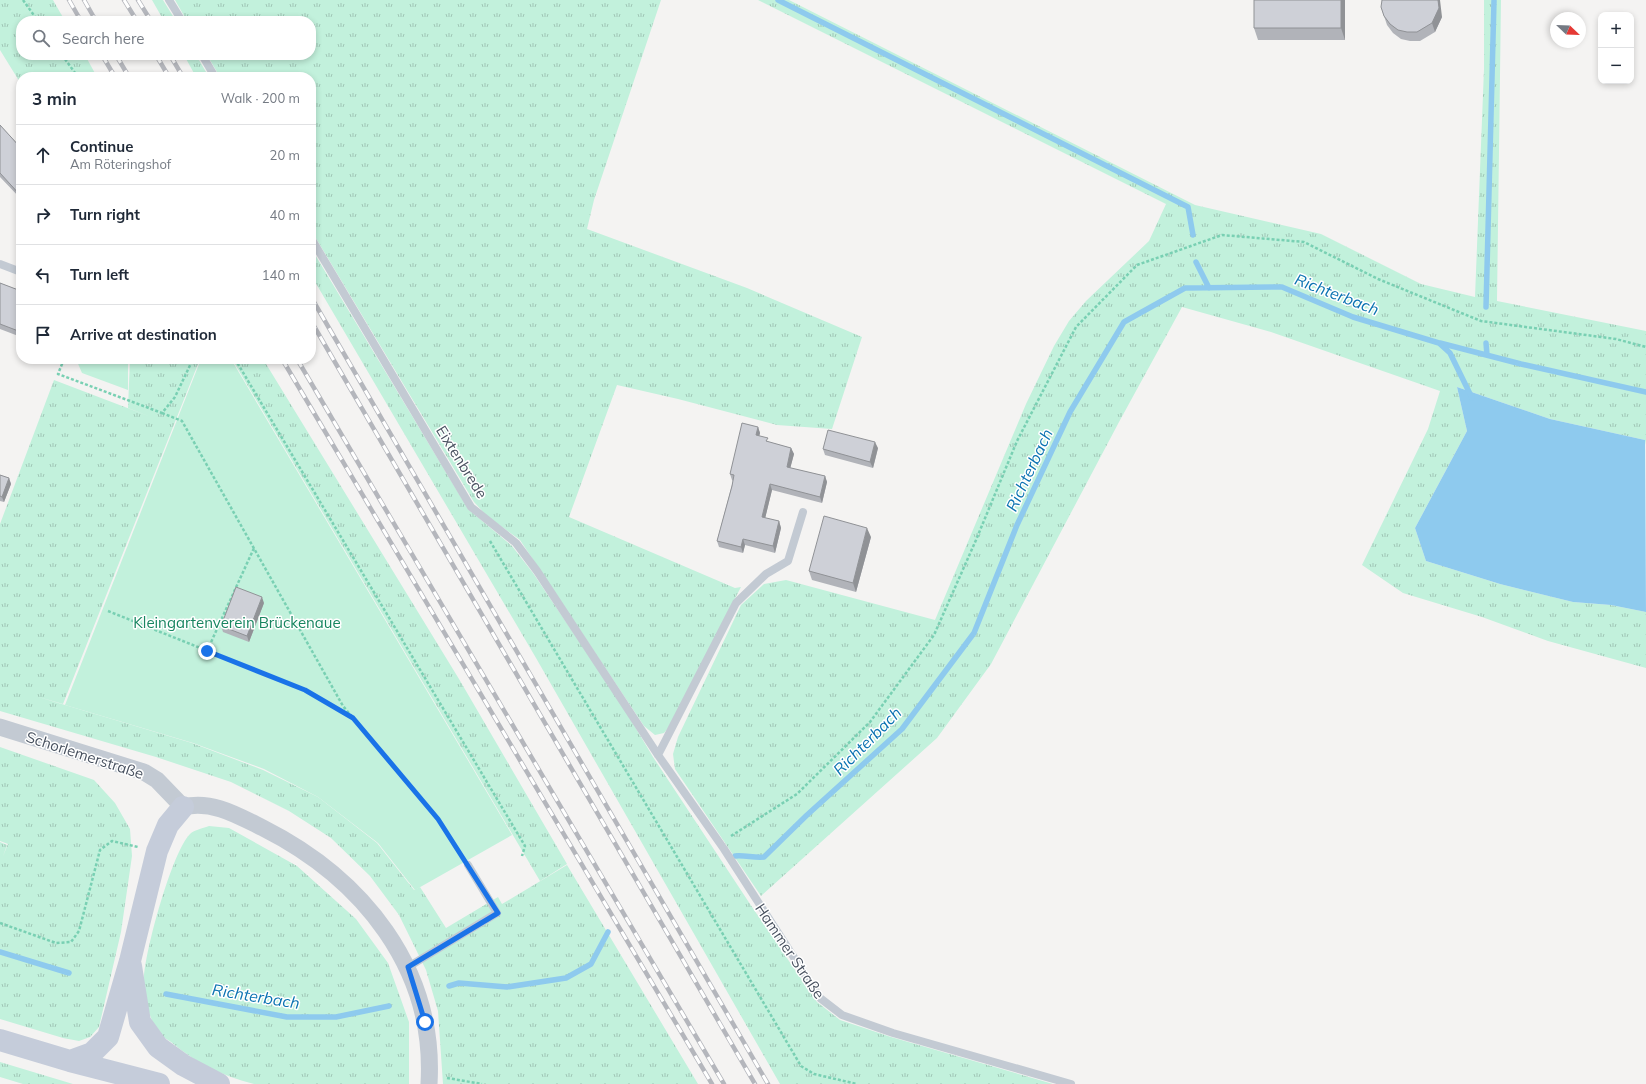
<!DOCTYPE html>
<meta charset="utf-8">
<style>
body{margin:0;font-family:Mulish,sans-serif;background:#f2f2f3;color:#1f2937}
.controls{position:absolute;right:12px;top:12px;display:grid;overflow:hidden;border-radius:8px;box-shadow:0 2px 6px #0003}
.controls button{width:36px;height:36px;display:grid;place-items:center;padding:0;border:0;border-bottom:1px solid #e0e1e3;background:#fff;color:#1f2937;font:20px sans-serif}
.compass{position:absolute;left:1550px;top:12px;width:36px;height:36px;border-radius:50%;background:#fff;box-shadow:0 2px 6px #0003;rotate:113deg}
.stop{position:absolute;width:12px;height:12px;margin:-9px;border:3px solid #1a73e8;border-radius:50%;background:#fff}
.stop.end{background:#1a73e8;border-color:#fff;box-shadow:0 1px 4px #0008}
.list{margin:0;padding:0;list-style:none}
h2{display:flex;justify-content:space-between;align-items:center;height:52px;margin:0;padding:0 16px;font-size:17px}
h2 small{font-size:13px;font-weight:400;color:#747a83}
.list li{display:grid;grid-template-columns:26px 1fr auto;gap:12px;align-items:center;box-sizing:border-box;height:60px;padding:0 16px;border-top:1px solid #e0e1e3}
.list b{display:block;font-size:15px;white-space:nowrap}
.list p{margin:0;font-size:13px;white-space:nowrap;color:#747a83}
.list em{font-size:13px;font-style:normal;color:#747a83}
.icon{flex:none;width:22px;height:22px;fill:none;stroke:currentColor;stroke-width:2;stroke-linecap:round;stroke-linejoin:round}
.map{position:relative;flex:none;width:1646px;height:1084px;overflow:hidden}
.search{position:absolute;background:#fff;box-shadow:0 2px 6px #0003;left:16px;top:16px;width:300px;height:44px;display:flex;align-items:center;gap:10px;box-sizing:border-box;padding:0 14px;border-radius:16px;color:#747a83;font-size:15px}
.panel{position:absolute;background:#fff;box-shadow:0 2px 6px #0003;left:16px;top:72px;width:300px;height:292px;border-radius:16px}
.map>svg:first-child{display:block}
.grass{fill:url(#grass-tufts)}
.green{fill:#c2f1dc}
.water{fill:#8ecaee}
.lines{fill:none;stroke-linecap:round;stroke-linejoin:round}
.stream{stroke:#8ecaee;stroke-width:5.5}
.path{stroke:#79d0b3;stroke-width:2.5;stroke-dasharray:3 2;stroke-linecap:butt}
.service{stroke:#c3cad3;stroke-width:8}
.minor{stroke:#c3cad3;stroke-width:17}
.secondary{stroke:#c5ccda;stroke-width:22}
.rail-casing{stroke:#b4b6bc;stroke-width:4.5}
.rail{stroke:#fff;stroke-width:3;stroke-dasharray:9;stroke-linecap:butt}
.wall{fill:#b1b3b9}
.shaded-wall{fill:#909296}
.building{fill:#ced0d7;stroke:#909296}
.route{stroke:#1a73e8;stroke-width:5}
.labels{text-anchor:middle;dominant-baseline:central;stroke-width:3;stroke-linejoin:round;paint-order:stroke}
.street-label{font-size:15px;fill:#495260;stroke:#fff}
.park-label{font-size:15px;fill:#178560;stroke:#fff}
.water-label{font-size:16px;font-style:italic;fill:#0b73b2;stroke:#fff}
</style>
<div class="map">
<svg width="1646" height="1084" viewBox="0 0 1646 1084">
<defs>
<pattern id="grass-tufts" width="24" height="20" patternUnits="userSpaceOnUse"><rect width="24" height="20" fill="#c2f1dc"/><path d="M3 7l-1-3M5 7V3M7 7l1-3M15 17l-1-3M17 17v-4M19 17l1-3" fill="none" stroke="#a0c6b6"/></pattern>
</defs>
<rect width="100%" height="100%" fill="#f4f3f2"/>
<!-- grass -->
<path class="grass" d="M 0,0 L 53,0 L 65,21 L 21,21 L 21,55 L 85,55 L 97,77 L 21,77 L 21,84 L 0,50 Z
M 152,0 L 163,0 L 176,21 L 164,21 Z
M 175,0 L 661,0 L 594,200 L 587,229 L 747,288 L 862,337 L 832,429 L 777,425 L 678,399 L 617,385 L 569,517 L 735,588 L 741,587 L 669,727 L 664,733 L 655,735 L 644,726 L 520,540 L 486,515 L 474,502 L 311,230 L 311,77 L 220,77 L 207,55 L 311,55 L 311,21 L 187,21 Z
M 758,0 L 789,0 L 1195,205 L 1321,234 L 1421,284 L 1475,297 L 1484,69 L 1484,0 L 1501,0 L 1497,301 L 1646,331 L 1646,445 L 1645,440 L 1550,419 L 1457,387 L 1467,431 L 1415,528 L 1426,561 L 1500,584 L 1573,602 L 1611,605 L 1646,612 L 1646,668 L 1548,641 L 1482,617 L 1403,593 L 1362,565 L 1428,429 L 1440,391 L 1271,332 L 1182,307 L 1119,422 L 991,664 L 937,738 L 761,896 L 675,769 L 673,754 L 678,737 L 741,605 L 764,584 L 786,580 L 935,620 L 1026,404 L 1054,346 L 1069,321 L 1086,301 L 1149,241 L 1166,204 Z
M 184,55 L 196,55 L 209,77 L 196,77 Z
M 311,248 L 468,509 L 512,546 L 533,573 L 622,705 L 653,757 L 750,904 L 817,1002 L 840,1020 L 891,1037 L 1053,1084 L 780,1084 L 536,658 L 311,275 Z
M 130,359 L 200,359 L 63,704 L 35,696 L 192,743 L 263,770 L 318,797 L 377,843 L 414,890 L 420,887 L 446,928 L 498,897 L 502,904 L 567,865 L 698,1084 L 443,1084 L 438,1011 L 426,970 L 399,915 L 370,876 L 331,838 L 289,811 L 231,782 L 156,757 L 0,711 L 0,524 L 54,380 L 151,417 L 128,408 Z
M 232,359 L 263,359 L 459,679 L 567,864 L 540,881 Z
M 0,747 L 94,780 L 115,803 L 130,829 L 132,856 L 121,932 L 99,1027 L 90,1037 L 79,1041 L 63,1038 L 0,1019 L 0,842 L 7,845 L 3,856 L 8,844 L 0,841 Z
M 209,826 L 229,828 L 297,866 L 356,919 L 388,963 L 409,1022 L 409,1084 L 254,1084 C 222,1076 196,1063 171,1042 C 166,1039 160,1035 157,1030 C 148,1016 144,995 144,978 C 145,951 172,852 190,834 C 194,830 204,828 209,826 Z
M 0,1062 L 73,1084 L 23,1084 L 0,1077 Z"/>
<!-- green -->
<path class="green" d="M 76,359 L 128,359 L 128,390 L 82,373 Z
M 201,359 L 231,359 L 512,835 L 415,890 L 378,843 L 318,797 L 264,769 L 193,743 L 65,705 Z"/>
<!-- water -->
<path class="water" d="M 1457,387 L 1550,419 L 1645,440 L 1646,612 L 1611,605 L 1573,602 L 1500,584 L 1426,561 L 1415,528 L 1467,431 Z"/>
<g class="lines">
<!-- stream -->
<path class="stream" d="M 778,0 L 1188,207 L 1193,235
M 1196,262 L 1209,288
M 1486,307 L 1494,1
M 1440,343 L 1521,364 L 1646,392
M 1486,343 L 1487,355
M 735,856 C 745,855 754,858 764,857 L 807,815 L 902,729 L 974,633 L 1017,525 L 1070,412 L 1124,322 L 1185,288 L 1282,287 L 1353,317 L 1439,343 L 1450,353 L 1472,398
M 0,952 L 69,973
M 449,986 L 459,983 L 507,987 L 566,978 L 591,964 L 608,932
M 166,994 L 287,1017 L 336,1017 L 389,1006"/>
<!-- path -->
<path class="path" d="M 23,0 L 38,21
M 62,55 L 78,77
M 64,359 L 58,374 L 162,413 L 175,397 L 193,359
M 235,359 L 525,846 L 522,856
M 162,413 L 182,421 L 343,706 L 438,819 L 461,854
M 490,541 L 801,1066 L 814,1074 L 857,1084
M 108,611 L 305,690 L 351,717
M 207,651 L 254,548
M 731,836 L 797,794 L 870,722 L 934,635 L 976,540 L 1017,441 L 1076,327 L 1137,265 L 1222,235 L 1304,242 L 1378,279 L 1481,321 L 1616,339 L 1646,347
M 0,923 L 56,943 L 71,942 L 79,931 L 100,850 L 112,841 L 138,847
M 447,1078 L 482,1084"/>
<!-- service -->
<path class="service" d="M 169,0 L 182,21
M 202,55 L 215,77
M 311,238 L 471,507 L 516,543 L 537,571 L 658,755 L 724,849 L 820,998 L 842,1015 L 893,1033 L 1071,1084
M 0,264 L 21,272
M 658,755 L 736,603 L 766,574 L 788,561 L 803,512
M 408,967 L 497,913 L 468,865"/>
<!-- minor -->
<path class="minor" d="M 0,727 L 144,772 L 157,780 L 183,807 C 212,800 237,815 263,828 C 362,878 436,968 429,1084"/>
<!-- secondary -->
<path class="secondary" d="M 131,966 L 140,1022 L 158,1047 L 183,1065 L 219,1084
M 0,1040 L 70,1061 L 159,1084
M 70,1061 L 92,1053 L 108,1037 L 130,961 L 157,851 L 168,825 L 183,807"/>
<!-- rail casing -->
<g class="rail-casing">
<path id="rail" d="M 69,0 L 81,21
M 84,0 L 96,21
M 124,0 L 137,21
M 138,0 L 151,21
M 102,55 L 115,77
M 116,55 L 129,77
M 156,55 L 169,77
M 170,55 L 183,77
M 311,297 L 768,1084
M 311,321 L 755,1084
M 282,359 L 712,1084
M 297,359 L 724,1084"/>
</g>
<!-- rail -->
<use href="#rail" class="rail"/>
</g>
<!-- wall -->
<path class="wall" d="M 1254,0 L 1345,0 L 1345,40 L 1258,40 L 1254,28 Z
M 1381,7 L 1442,17 L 1435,32 L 1420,41 L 1410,41 L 1401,39 L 1393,33 L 1387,25 Z
M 0,125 L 21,148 L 21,199 L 0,177 Z
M 0,283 L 21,291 L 21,337 L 0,329 Z
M 758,427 L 760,433 L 759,436 L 769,442 L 791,448 L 794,454 L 790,468 L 825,476 L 827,482 L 822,503 L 772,490 L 765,518 L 779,521 L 781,528 L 775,553 L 745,545 L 743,553 L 719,547 L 717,541 L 733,481 L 732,480 L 730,474 Z
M 878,448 L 873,468 L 825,455 L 823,449 Z
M 0,475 L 9,478 L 11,484 L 4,502 L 0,501 Z
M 871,537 L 856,592 L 812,580 L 809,571 Z
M 264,603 L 249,642 L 223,632 L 221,626 Z"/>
<!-- shaded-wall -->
<path class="shaded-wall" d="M 1341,0 L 1345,0 L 1345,40 L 1341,28 Z
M 1438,0 L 1440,0 L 1442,17 L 1435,32 L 1432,23 Z
M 758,427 L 760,433 L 758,441 L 756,435 Z
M 875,442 L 878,448 L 873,468 L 870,462 Z
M 791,448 L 794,454 L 789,473 L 787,467 Z
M 825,476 L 827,482 L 822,503 L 820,497 Z
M 9,478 L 11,484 L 4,502 L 2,497 Z
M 770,484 L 772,490 L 764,523 L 762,517 Z
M 779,521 L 781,528 L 775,553 L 773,546 Z
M 867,528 L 871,537 L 856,592 L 853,583 Z
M 743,539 L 745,545 L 743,553 L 741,547 Z
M 262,597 L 264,603 L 249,642 L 247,636 Z"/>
<!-- building -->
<path class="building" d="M 1254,0 L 1341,0 L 1341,28 L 1254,28 Z
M 1382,0 L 1438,0 L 1439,8 L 1432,23 L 1417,32 L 1407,32 L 1398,30 L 1390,24 L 1384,16 L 1381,7 Z
M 0,125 L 21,148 L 21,196 L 0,173 Z
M 0,283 L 21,291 L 21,332 L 0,324 Z
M 742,423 L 758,427 L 756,435 L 768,438 L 766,441 L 791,448 L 787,467 L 825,476 L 820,497 L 770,484 L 762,517 L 779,521 L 773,546 L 743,539 L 741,547 L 717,541 L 732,486 L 734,475 L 730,474 Z
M 828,430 L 875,442 L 870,462 L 823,449 Z
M 0,475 L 9,478 L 2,497 L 0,496 Z
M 824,516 L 867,528 L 853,583 L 809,571 Z
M 236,587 L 262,597 L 247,636 L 221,626 Z"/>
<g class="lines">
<!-- route -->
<path class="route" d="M 207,651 L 305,690 L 353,718 L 438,819 L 498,913 L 408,967 L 425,1022"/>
</g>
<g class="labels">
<!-- street labels -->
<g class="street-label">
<text transform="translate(462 462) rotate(58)">Eixtenbrede</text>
<text transform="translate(85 755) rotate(18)">Schorlemerstraße</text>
<text transform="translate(790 951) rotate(56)">Hammer Straße</text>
</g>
<!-- park labels -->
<g class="park-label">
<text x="237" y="622">Kleingartenverein Brückenaue</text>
</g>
<!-- water labels -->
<g class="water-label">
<text transform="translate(1337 294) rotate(21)">Richterbach</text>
<text transform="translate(1029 470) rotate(-65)">Richterbach</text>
<text transform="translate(867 741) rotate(-45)">Richterbach</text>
<text transform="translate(256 996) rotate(9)">Richterbach</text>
</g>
</g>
</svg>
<div class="controls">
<button>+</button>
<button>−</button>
</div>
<svg class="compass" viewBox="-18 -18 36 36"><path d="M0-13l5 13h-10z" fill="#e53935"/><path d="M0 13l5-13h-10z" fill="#747a83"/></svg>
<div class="stop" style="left:425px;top:1022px"></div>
<div class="stop end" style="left:207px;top:651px"></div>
<div class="search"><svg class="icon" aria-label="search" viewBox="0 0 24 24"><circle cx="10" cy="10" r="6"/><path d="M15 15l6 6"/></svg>Search here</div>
<section class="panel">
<h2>3 min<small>Walk · 200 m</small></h2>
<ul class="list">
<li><svg class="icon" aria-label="ahead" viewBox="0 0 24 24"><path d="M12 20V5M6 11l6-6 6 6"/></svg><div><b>Continue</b><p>Am Röteringshof</p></div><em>20 m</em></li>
<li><svg class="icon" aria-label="right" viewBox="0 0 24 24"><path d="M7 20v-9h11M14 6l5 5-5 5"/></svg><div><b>Turn right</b></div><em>40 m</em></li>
<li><svg class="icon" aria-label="left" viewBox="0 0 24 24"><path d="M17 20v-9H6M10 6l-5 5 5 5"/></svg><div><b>Turn left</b></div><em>140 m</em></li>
<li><svg class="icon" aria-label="arrive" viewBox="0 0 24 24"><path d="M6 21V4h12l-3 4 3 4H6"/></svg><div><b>Arrive at destination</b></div></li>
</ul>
</section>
</div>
